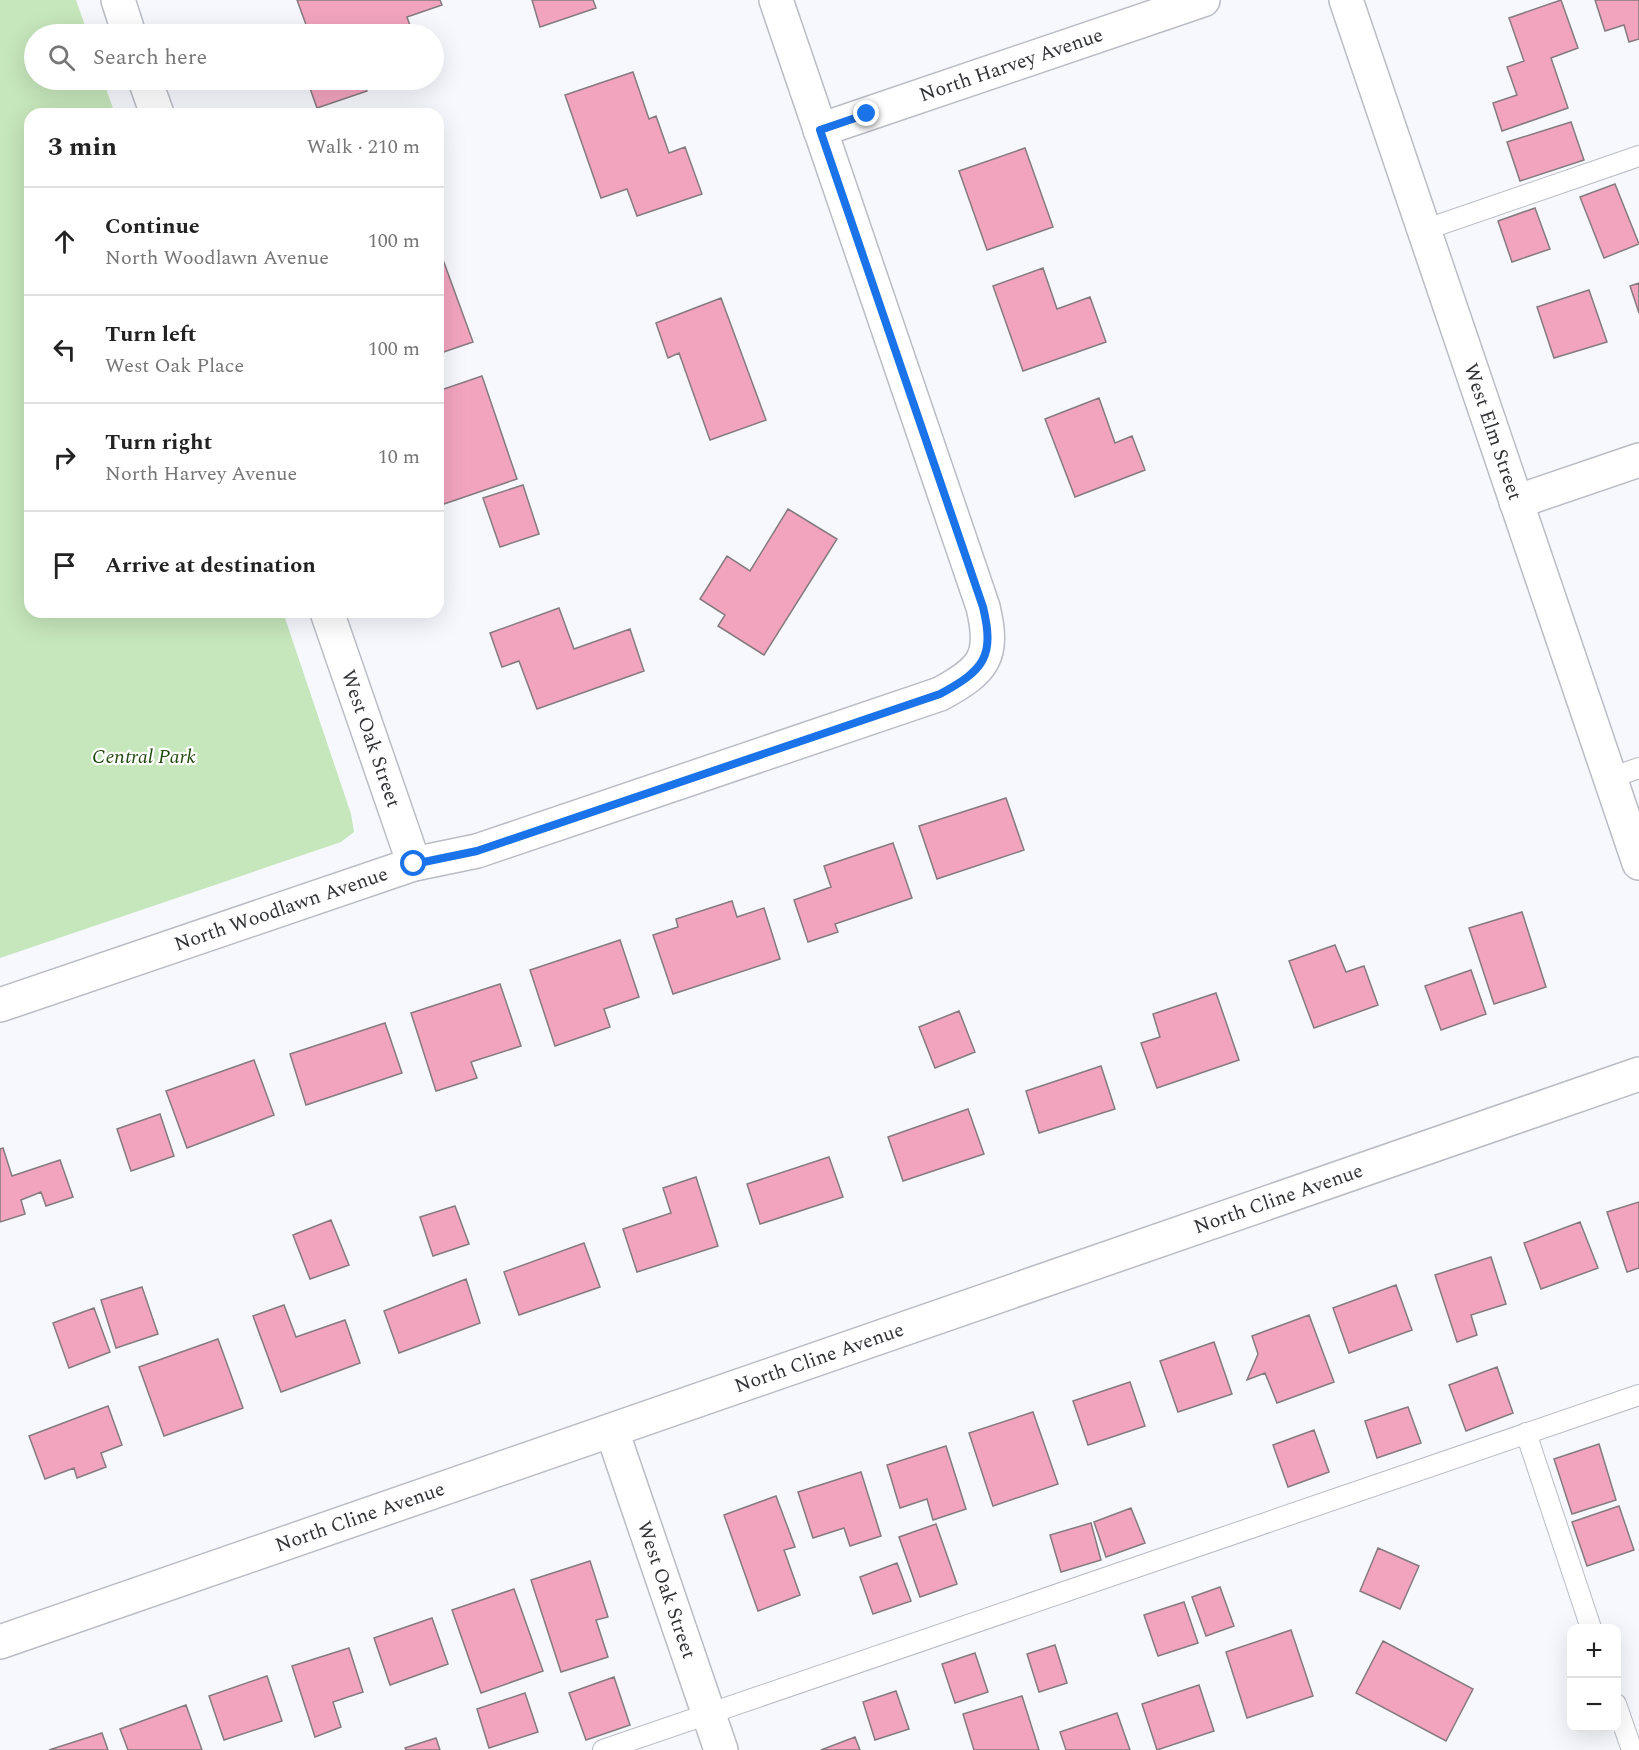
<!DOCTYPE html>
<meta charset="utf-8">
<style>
body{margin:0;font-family:Spectral,serif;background:#f2f2f2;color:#222}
.controls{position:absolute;right:18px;bottom:18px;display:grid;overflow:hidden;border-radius:12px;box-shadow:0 6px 24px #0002}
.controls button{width:54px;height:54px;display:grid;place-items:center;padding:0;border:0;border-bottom:2px solid #e0e0e0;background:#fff;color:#222;font:30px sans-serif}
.stop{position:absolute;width:18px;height:18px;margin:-14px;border:4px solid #1a73e8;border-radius:50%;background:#fff}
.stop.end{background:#1a73e8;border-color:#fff;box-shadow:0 2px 6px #0008}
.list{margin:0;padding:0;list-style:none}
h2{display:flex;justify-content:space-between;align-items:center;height:78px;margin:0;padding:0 24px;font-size:26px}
h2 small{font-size:20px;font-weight:400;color:#767676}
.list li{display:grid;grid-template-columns:39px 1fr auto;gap:18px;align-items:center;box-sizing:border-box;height:108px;padding:0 24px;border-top:2px solid #e0e0e0}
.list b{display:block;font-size:22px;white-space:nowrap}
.list p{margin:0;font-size:20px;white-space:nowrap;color:#767676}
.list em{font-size:20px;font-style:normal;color:#767676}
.icon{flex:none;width:33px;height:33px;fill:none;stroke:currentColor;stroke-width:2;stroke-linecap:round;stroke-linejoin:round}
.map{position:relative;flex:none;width:1639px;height:1750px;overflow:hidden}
.search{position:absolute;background:#fff;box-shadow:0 6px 24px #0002;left:24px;top:24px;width:420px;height:66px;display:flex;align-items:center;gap:15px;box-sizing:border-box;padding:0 21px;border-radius:33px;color:#767676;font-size:22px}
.panel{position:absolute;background:#fff;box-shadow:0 6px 24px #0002;left:24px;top:108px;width:420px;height:510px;border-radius:18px}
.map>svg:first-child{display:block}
.green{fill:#c6e6bb}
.building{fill:#f2a4be;stroke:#857b7e;stroke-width:1.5}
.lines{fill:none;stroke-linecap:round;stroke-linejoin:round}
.service-casing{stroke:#babcc6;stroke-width:22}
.minor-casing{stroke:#babcc6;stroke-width:36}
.tertiary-casing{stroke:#babcc6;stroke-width:36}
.service{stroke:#fff;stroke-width:20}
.minor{stroke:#fff;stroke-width:33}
.tertiary{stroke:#fff;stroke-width:33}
.route{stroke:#1a73e8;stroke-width:8}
.labels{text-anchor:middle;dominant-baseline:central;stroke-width:4.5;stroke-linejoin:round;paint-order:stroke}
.street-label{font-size:20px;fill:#313236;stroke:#fff}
.park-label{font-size:20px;font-style:italic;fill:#204a0c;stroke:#fff}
</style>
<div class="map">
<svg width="1639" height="1750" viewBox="0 0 1639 1750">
<rect width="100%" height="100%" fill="#f6f8fe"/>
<!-- green -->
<path class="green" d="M 0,0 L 76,0 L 88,34 L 34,34 L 34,80 L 103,80 L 115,114 L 30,114 L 30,612 L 283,612 L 351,814 L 354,832 L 341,842 L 0,958 Z"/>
<!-- building -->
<path class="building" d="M 297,0 L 440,0 L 442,5 L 407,17 L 413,34 L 295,34 L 308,30 Z
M 532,0 L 593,0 L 596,8 L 540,27 Z
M 1561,0 L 1578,48 L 1551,58 L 1568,108 L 1502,131 L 1493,103 L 1517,95 L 1507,67 L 1524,61 L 1509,18 Z
M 1595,0 L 1639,0 L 1639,39 L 1629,42 L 1624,25 L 1605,31 Z
M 633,72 L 649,119 L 656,116 L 669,153 L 685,147 L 702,194 L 637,216 L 627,189 L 601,198 L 565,95 Z
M 307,80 L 364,80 L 367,91 L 317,108 Z
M 1571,122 L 1584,160 L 1520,181 L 1507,142 Z
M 1025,148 L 1053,227 L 987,250 L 959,171 Z
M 1615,184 L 1639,244 L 1604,258 L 1580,197 Z
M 1535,208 L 1550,249 L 1512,262 L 1498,221 Z
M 438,246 L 473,342 L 438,354 Z
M 1043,268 L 1057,309 L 1090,297 L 1106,342 L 1023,371 L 993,286 Z
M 1639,283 L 1639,313 L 1630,286 Z
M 1589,290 L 1607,342 L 1554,358 L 1537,307 Z
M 721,298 L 766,420 L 710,440 L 679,353 L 668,358 L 656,323 Z
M 482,376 L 517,479 L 444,504 L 438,485 L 438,391 Z
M 1099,398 L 1115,443 L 1132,436 L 1145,470 L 1075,497 L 1045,419 Z
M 523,485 L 539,534 L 500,547 L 483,498 Z
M 788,509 L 837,539 L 764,655 L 718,626 L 725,615 L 700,599 L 727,556 L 750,571 Z
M 559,608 L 574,649 L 630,629 L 644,671 L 537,709 L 519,661 L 502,667 L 490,633 Z
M 1006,798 L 1024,850 L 937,879 L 919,826 Z
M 893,843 L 912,898 L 835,924 L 838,932 L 808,942 L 794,900 L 831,887 L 824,866 Z
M 732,901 L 737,917 L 764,908 L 780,959 L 673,994 L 653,935 L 678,927 L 676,919 Z
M 1522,912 L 1546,987 L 1494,1004 L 1469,928 Z
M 620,940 L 639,997 L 604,1009 L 610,1027 L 555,1046 L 530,970 Z
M 1335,945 L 1346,972 L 1364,966 L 1378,1005 L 1314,1028 L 1289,961 Z
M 1471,970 L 1486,1014 L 1441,1030 L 1425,986 Z
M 500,984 L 521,1046 L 471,1062 L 477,1078 L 436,1091 L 411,1013 Z
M 1216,993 L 1239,1060 L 1157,1088 L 1141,1043 L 1160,1037 L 1153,1014 Z
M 959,1011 L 975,1052 L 935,1068 L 919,1027 Z
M 385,1023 L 402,1073 L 306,1105 L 290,1054 Z
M 254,1060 L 274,1115 L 187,1148 L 166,1091 Z
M 1101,1066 L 1115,1109 L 1039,1133 L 1026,1091 Z
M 968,1109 L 984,1154 L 903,1181 L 888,1137 Z
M 160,1114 L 174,1156 L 131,1171 L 117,1129 Z
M 3,1148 L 12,1176 L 60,1160 L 73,1197 L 46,1206 L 41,1192 L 21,1200 L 25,1214 L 0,1222 L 0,1149 Z
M 829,1157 L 843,1197 L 760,1224 L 747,1184 Z
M 696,1177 L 718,1246 L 637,1272 L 623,1229 L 671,1213 L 663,1188 Z
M 1639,1202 L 1639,1268 L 1627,1272 L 1607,1212 Z
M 455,1206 L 469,1244 L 433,1256 L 420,1217 Z
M 331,1220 L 349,1265 L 310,1279 L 293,1235 Z
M 1580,1222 L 1598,1268 L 1541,1289 L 1524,1243 Z
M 584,1243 L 600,1287 L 519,1315 L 504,1272 Z
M 1491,1257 L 1506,1304 L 1471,1315 L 1477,1335 L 1457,1342 L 1435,1275 Z
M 466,1279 L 480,1323 L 399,1353 L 384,1311 Z
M 1396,1285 L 1412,1330 L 1349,1353 L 1333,1308 Z
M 142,1287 L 158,1334 L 116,1348 L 101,1300 Z
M 284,1305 L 296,1337 L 345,1320 L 360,1363 L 281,1392 L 253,1316 Z
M 94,1308 L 110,1352 L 69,1368 L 53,1323 Z
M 1309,1315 L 1334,1382 L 1277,1403 L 1265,1373 L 1247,1380 L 1258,1354 L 1252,1336 Z
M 218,1339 L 243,1408 L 164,1436 L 139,1367 Z
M 1214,1342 L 1232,1394 L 1178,1412 L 1160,1361 Z
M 1497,1367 L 1513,1413 L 1466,1431 L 1449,1385 Z
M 1130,1382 L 1145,1426 L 1088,1445 L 1073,1401 Z
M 108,1406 L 122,1445 L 101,1453 L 106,1467 L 77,1478 L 74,1468 L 45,1479 L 29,1436 Z
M 1408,1407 L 1421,1443 L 1377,1458 L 1365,1421 Z
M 1033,1412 L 1058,1484 L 993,1506 L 969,1433 Z
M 1314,1430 L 1329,1472 L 1288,1487 L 1273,1445 Z
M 1599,1444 L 1616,1500 L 1572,1514 L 1554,1459 Z
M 946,1446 L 966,1509 L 933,1520 L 927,1499 L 900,1508 L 887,1465 Z
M 861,1472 L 881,1536 L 850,1546 L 844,1528 L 813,1538 L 798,1492 Z
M 776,1496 L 795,1547 L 784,1550 L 800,1595 L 758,1611 L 724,1515 Z
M 1619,1506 L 1634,1550 L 1587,1566 L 1572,1522 Z
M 1131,1508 L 1145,1543 L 1106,1557 L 1094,1522 Z
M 1091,1523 L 1101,1560 L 1061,1572 L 1050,1535 Z
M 936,1524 L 957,1584 L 920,1597 L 899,1537 Z
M 1378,1548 L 1419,1566 L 1400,1609 L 1360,1591 Z
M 590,1561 L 608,1617 L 596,1620 L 608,1657 L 561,1672 L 531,1580 Z
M 897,1563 L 911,1601 L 873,1614 L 860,1577 Z
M 1220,1587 L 1234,1626 L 1206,1636 L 1192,1597 Z
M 514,1589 L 543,1671 L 481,1693 L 452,1610 Z
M 1184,1602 L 1198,1643 L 1158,1656 L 1144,1615 Z
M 432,1618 L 448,1664 L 390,1685 L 374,1638 Z
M 1291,1630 L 1313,1696 L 1247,1718 L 1226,1652 Z
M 1383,1641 L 1473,1689 L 1446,1741 L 1356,1693 Z
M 1055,1645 L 1067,1683 L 1039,1692 L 1027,1654 Z
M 349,1648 L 363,1692 L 333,1702 L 341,1727 L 315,1737 L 292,1666 Z
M 975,1653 L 988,1692 L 955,1703 L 942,1664 Z
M 267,1676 L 282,1721 L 224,1740 L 209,1696 Z
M 614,1677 L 630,1725 L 586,1740 L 569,1693 Z
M 1199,1685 L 1214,1731 L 1157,1750 L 1142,1704 Z
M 896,1691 L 909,1729 L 875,1740 L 863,1702 Z
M 525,1693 L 538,1732 L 489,1748 L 477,1709 Z
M 1022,1696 L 1039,1750 L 974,1750 L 963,1714 Z
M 186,1705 L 202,1750 L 128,1750 L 120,1729 Z
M 1117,1713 L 1130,1750 L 1066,1750 L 1060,1732 Z
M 102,1733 L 108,1750 L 49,1750 Z
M 855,1737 L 860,1750 L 821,1750 Z
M 436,1738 L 440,1750 L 406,1750 L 405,1748 Z"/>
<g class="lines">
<!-- service casing -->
<g class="service-casing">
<path id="service" d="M 1424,230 L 1639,156
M 1610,778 L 1639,768
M 1526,1433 L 1591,1628
M 1616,1704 L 1632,1750
M 603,1750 L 1639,1395"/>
</g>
<!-- minor casing -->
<g class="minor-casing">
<g id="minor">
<path d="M 118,0 L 129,34"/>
<path id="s1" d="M 1346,0 L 1639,863"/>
<path d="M 145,80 L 157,114"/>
<path id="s2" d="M 820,130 L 1203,0"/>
<path d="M 1516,502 L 1639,460"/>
<path id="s3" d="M 327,612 L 414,864"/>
<path id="s4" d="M 0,1005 L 414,864 L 477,851 L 940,694 C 984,670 995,657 983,607 L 776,0"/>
<path id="s5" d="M 612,1431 L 721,1750"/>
</g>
</g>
<!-- tertiary casing -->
<g class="tertiary-casing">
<g id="tertiary">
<path id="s6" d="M 0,1642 L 1639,1074"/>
</g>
</g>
<!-- service -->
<use href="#service" class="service"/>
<!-- minor -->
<use href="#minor" class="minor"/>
<!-- tertiary -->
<use href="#tertiary" class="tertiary"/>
</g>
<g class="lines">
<!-- route -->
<path class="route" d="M 414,864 L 477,851 L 940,694 C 984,670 995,657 983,607 L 820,130 L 867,114"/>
</g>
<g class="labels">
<!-- street labels -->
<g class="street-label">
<text stroke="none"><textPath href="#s2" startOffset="202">North Harvey Avenue</textPath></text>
<text stroke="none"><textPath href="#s1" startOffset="456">West Elm Street</textPath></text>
<text stroke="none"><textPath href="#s3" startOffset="134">West Oak Street</textPath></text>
<text stroke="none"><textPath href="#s4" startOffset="297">North Woodlawn Avenue</textPath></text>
<text stroke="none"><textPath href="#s6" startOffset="1353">North Cline Avenue</textPath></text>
<text stroke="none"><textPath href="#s6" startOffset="867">North Cline Avenue</textPath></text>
<text stroke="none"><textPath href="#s6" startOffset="381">North Cline Avenue</textPath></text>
<text stroke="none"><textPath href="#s5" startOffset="168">West Oak Street</textPath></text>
</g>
<!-- park labels -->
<g class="park-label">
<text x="144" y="757">Central Park</text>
</g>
</g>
</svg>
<div class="controls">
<button>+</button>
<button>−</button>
</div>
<div class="stop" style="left:414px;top:864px"></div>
<div class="stop end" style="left:867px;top:114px"></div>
<div class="search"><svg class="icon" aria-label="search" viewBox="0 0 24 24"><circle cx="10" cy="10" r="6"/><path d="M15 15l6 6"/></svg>Search here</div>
<section class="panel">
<h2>3 min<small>Walk · 210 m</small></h2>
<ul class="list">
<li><svg class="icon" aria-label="ahead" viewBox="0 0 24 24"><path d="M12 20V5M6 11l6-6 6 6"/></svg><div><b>Continue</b><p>North Woodlawn Avenue</p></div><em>100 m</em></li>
<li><svg class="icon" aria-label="left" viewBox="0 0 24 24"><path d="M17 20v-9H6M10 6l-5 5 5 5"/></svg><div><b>Turn left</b><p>West Oak Place</p></div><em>100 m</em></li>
<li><svg class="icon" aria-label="right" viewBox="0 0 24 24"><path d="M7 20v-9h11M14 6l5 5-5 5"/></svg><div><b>Turn right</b><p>North Harvey Avenue</p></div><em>10 m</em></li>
<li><svg class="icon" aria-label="arrive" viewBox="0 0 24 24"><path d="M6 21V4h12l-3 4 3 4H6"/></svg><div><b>Arrive at destination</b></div></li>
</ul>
</section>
</div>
